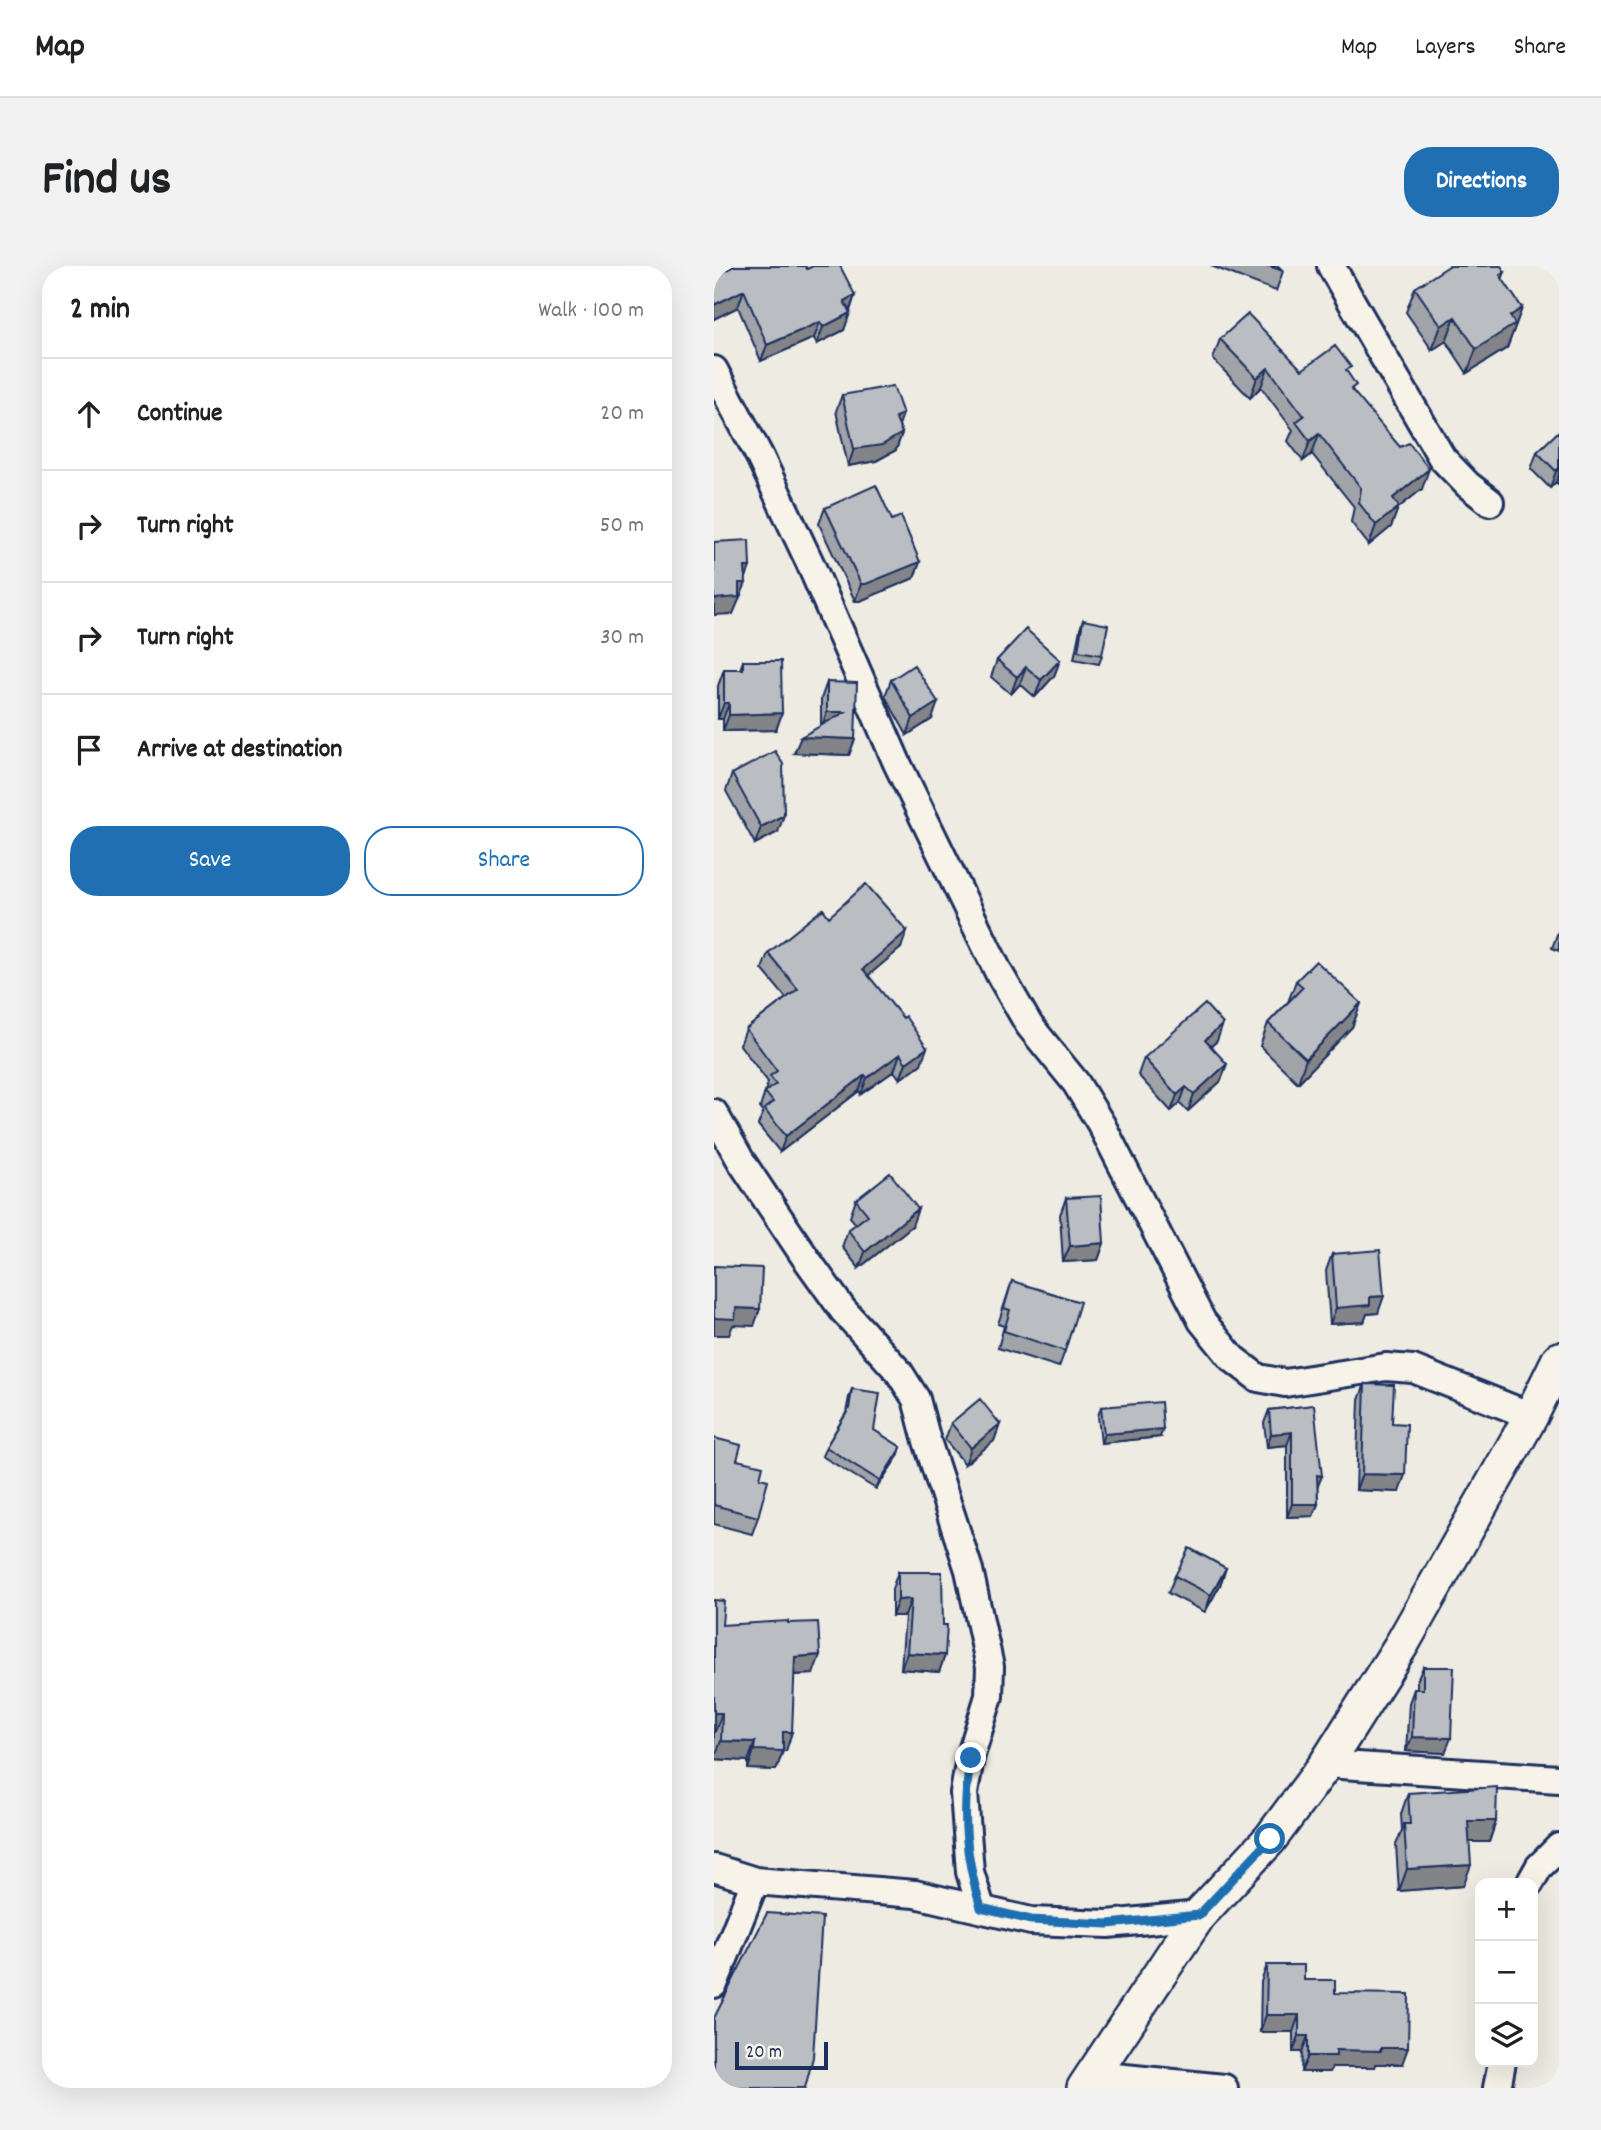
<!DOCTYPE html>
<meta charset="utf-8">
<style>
body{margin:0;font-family:Dekko,sans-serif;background:#f2f2f2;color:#202124}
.controls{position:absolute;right:21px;bottom:21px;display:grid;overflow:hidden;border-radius:14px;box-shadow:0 7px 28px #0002}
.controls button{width:63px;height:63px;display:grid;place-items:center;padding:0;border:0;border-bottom:2px solid #e0e0e0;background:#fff;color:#202124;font:35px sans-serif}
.scale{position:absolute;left:21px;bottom:18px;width:93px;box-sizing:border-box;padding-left:7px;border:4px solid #1b2f5e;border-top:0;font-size:19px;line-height:24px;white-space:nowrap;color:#1b2f5e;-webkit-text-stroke:5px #f7f3e8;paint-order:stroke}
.stop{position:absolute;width:21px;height:21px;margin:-16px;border:5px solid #1f6fb2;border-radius:50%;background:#fff}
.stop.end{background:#1f6fb2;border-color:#fff;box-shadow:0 2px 7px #0008}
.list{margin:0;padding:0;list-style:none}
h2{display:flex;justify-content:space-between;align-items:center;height:91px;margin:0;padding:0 28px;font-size:30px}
h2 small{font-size:23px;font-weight:400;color:#757577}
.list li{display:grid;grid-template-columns:46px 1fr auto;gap:21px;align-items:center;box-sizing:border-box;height:112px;padding:0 28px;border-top:2px solid #e0e0e0}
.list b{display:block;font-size:26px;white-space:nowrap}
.list em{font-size:23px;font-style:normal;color:#757577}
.actions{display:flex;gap:14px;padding:21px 28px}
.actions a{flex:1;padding:16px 0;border:2px solid #1f6fb2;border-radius:28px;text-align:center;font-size:24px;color:#1f6fb2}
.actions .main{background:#1f6fb2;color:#fff}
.icon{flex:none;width:38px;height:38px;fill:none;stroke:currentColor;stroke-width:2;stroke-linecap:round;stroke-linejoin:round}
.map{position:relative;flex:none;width:845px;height:1822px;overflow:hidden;border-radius:28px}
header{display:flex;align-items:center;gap:42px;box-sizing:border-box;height:98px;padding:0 35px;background:#fff;border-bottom:2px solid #e0e0e0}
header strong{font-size:33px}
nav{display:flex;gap:38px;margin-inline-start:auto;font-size:24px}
.intro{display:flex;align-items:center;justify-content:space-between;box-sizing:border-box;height:168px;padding:0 42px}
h1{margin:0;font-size:49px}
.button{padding:18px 32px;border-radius:28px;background:#1f6fb2;color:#fff;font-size:24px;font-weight:700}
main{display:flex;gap:42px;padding:0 42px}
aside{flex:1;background:#fff;border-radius:28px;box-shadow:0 7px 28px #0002}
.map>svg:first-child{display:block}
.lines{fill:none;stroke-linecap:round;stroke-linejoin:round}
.minor-casing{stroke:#1b2f5e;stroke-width:32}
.tertiary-casing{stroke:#1b2f5e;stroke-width:38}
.minor{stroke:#f7f3e8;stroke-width:26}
.tertiary{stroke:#f7f3e8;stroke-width:33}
.wall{fill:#a0a3a7;stroke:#1b2f5e;stroke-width:2}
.shaded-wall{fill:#828488;stroke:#1b2f5e;stroke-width:2}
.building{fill:#babdc2;stroke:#1b2f5e;stroke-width:2}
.route{stroke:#1f6fb2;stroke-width:9}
</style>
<header>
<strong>Map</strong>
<nav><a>Map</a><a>Layers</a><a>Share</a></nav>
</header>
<div class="intro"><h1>Find us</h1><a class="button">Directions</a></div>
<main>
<aside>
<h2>2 min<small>Walk · 100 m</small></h2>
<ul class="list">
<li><svg class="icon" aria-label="ahead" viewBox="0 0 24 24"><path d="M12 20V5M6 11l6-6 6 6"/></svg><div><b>Continue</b></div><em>20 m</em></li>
<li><svg class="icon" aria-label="right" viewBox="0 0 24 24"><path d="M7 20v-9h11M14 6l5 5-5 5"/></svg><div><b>Turn right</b></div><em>50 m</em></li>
<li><svg class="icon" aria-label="right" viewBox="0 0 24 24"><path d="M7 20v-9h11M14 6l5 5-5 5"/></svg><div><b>Turn right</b></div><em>30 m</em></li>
<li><svg class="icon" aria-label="arrive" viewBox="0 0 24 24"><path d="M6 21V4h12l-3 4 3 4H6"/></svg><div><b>Arrive at destination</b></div></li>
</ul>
<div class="actions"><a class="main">Save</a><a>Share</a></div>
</aside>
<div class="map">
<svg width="845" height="1822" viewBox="0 0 845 1822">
<rect width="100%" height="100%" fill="#eeebe2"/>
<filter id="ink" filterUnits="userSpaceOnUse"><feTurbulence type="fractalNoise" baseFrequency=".0143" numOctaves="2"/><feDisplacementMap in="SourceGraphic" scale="14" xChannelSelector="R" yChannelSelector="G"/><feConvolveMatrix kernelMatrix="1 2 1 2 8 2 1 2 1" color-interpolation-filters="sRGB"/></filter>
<g filter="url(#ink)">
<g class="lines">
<!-- minor casing -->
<g class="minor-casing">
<path id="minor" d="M 617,0 L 728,192 L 754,219 L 776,236
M 0,104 L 46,191 L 96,297 L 183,497 L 285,707 L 315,759 L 362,817 L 387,858 L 488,1055 L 518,1092 L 544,1112 L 571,1117 L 672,1101 L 699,1103 L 817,1150
M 0,847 L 27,895 L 91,991 L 129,1044 L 185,1106 L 202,1133 L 213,1175 L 255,1304 L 276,1401 L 275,1430 L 256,1492 L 250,1527 L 256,1606 L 267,1642
M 612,1498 L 845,1513
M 0,1602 L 41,1615 L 201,1628 L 317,1655 L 394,1658 L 485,1649
M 816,1617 L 825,1601 L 845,1581
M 0,1718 L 41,1615
M 381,1809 L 510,1822
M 783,1822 L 788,1796"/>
</g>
<!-- tertiary casing -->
<g class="tertiary-casing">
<path id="tertiary" d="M 370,1822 L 485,1649 L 556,1573 L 612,1498 L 688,1378 L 817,1150 L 845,1093"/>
</g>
<!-- minor -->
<use href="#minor" class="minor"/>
<!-- tertiary -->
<use href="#tertiary" class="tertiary"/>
</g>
<!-- wall -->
<path class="wall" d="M 13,0 L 91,0 L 93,3 L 141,29 L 130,64 L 103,78 L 100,72 L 47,95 L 24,41 L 0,53 L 0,10 L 15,3 Z
M 497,0 L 564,0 L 569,5 L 562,25 Z
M 791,6 L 788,13 L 808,42 L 793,82 L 753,107 L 732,75 L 718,84 L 692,46 L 701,22 Z
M 506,73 L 588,104 L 634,108 L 639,126 L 708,223 L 684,242 L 677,261 L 655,279 L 637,256 L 640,241 L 598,188 L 589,195 L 574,175 L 579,164 L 547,121 L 536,132 L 499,93 Z
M 128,129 L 185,159 L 188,167 L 182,184 L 162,195 L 134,200 L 122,145 Z
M 845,165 L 845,219 L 842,216 L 836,222 L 817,203 L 823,186 Z
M 111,242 L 178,254 L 206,296 L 200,312 L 146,335 L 141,335 L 105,258 Z
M 369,354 L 388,389 L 385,398 L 360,393 L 366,363 Z
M 283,394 L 346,394 L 340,410 L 321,431 L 306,418 L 297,428 L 277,411 Z
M 29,395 L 68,447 L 62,464 L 9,465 L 9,453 L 4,453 L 4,420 L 10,403 L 26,403 Z
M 177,414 L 218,453 L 193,469 L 171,430 Z
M 113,416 L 141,473 L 135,489 L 80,487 L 107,460 L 107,433 Z
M 18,508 L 64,566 L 41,578 L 12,525 Z
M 115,651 L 187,682 L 154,709 L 207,798 L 186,813 L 180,805 L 147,828 L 145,825 L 66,886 L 44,859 L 49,846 L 46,842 L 54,816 L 26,779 L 32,763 L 72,732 L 48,703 L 54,687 Z
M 845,663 L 845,685 L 838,682 Z
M 582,715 L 647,737 L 638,761 L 584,817 L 546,780 L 554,757 L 574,736 Z
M 503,775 L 497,780 L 507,815 L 474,845 L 466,837 L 457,845 L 424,809 L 430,792 Z
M 352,932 L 390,977 L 384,994 L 349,996 L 346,949 Z
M 142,934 L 198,960 L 145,1002 L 128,981 L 134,964 L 142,958 L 136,951 Z
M 618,988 L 664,1047 L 653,1048 L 650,1056 L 616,1058 L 612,1005 Z
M 298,1015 L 351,1085 L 345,1101 L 284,1082 L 290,1060 L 284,1058 Z
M 651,1118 L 678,1157 L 685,1226 L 642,1224 L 645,1134 Z
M 138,1123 L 160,1164 L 187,1181 L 184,1190 L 162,1223 L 108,1190 L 112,1181 L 132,1147 L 135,1131 Z
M 600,1139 L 604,1238 L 599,1250 L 573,1251 L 573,1179 L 553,1181 L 550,1157 L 555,1144 Z
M 387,1141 L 446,1171 L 387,1177 L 384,1150 Z
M 237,1157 L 286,1158 L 280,1175 L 251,1198 L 231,1174 Z
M 0,1172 L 23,1194 L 46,1212 L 44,1251 L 38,1268 L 0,1258 Z
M 512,1302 L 506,1319 L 491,1346 L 454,1327 L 461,1310 Z
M 184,1306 L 231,1389 L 225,1406 L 187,1403 L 191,1350 L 178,1350 L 178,1323 Z
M 0,1334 L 8,1359 L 74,1357 L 99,1408 L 80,1409 L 72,1485 L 69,1485 L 62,1504 L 34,1503 L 34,1495 L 0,1493 Z
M 709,1401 L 731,1487 L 692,1485 L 695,1437 L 700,1423 L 703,1423 L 703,1415 Z
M 694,1527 L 782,1555 L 775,1576 L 755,1576 L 749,1620 L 685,1625 L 682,1579 L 688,1564 L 687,1548 Z
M 553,1699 L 621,1727 L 688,1798 L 662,1798 L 661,1801 L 618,1801 L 616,1806 L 587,1806 L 588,1786 L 579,1786 L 579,1766 L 546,1766 L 547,1716 Z"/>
<!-- shaded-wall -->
<path class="shaded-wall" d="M 30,24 L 24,41 L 0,53 L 0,39 Z
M 141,29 L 135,46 L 130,35 Z
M 808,42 L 793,82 L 753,107 L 762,83 L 796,50 Z
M 136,47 L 130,64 L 103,78 L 109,61 Z
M 741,51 L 732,75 L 718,84 L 727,60 Z
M 106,56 L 100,72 L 47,95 L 53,79 Z
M 554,102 L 547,121 L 536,132 L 543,112 Z
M 189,148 L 183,165 L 181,151 Z
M 188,167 L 182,184 L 162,195 L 134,200 L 140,183 Z
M 605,168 L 598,188 L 589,195 L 596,175 Z
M 845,202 L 845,208 L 842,216 L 836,222 L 842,205 Z
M 715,203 L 708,223 L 684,242 L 677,261 L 655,279 L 662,259 L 679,232 Z
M 206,296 L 200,312 L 146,335 L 141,335 L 147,318 Z
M 31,301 L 36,301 L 30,317 L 32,317 L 19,348 L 0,349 L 0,333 Z
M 346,394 L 340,410 L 321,431 L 327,414 Z
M 312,401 L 306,418 L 297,428 L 303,411 Z
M 224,436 L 218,453 L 193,469 L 199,452 Z
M 10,437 L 15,437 L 9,453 L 4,453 Z
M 113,446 L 131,446 L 107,463 Z
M 68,447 L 62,464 L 9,465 L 15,449 Z
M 87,471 L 141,473 L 135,489 L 80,487 Z
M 70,549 L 64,566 L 41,578 L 47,561 Z
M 193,665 L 187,682 L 143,719 L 149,703 Z
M 647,737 L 638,761 L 584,817 L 592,793 Z
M 509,758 L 503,775 L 485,791 L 491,774 Z
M 213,782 L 207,798 L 186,813 L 192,797 Z
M 186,788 L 180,805 L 147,828 L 153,812 Z
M 513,798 L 507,815 L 474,845 L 480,828 Z
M 151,809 L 145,825 L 66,886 L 72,870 Z
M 472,821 L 466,837 L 457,845 L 463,829 Z
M 204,943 L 198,960 L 145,1002 L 151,986 Z
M 390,977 L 384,994 L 349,996 L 356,980 Z
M 670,1030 L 664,1047 L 653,1048 L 650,1056 L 616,1058 L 622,1042 L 656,1031 Z
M 22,1042 L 46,1043 L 40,1060 L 19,1059 L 15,1069 L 0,1069 L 0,1052 Z
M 286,1158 L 280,1175 L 251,1198 L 257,1182 Z
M 449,1163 L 446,1171 L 387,1177 L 390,1168 Z
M 578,1166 L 573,1179 L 553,1181 L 557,1168 Z
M 187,1181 L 184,1190 L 162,1223 L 166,1215 Z
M 648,1208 L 691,1209 L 685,1226 L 642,1224 Z
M 603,1209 L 608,1210 L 603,1222 Z
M 578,1238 L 604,1238 L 599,1250 L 573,1251 Z
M 512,1302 L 506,1319 L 491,1346 L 497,1329 Z
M 197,1333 L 191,1350 L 178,1350 L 184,1334 Z
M 193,1387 L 231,1389 L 225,1406 L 187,1403 Z
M 106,1389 L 99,1408 L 74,1409 L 81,1391 Z
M 0,1447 L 8,1447 L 1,1466 L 0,1466 Z
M 69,1466 L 78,1466 L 72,1485 L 69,1485 L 62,1504 L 34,1503 L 40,1484 Z
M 698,1471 L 737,1472 L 731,1487 L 692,1485 Z
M 7,1475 L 41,1476 L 34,1495 L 0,1493 Z
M 754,1555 L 782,1555 L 775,1576 L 746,1576 Z
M 757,1599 L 749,1620 L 685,1625 L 693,1603 Z
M 552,1749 L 585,1749 L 579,1766 L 546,1766 Z
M 585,1770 L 594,1770 L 588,1786 L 579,1786 Z
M 667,1782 L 694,1782 L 688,1798 L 662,1798 L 661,1801 L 618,1801 L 616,1806 L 587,1806 L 594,1790 L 622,1784 Z"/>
<!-- building -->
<path class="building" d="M 20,0 L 91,0 L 93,3 L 99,0 L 126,0 L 141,29 L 130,35 L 136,47 L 109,61 L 106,56 L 53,79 L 30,24 L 0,39 L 0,10 Z
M 555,0 L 564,0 L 569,5 Z
M 735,0 L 787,0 L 791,6 L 786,9 L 808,42 L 796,50 L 801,58 L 762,83 L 741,51 L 727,60 L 701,22 Z
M 534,48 L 588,104 L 621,80 L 637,101 L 632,104 L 642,119 L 637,123 L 686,181 L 695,177 L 715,203 L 679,232 L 685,241 L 662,259 L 645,237 L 647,222 L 605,168 L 596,175 L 582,156 L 590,150 L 554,102 L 543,112 L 506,73 Z
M 179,120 L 189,148 L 181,151 L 188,167 L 168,179 L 140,183 L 128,129 Z
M 845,165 L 845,202 L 842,205 L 823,186 Z
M 162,219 L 178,254 L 187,250 L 206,296 L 152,318 L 147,318 L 111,242 Z
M 35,274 L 36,301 L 31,301 L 32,317 L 25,317 L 25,331 L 0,333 L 0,276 Z
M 369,354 L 394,359 L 388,389 L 364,385 Z
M 312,363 L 346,394 L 327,414 L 312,401 L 303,411 L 283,394 Z
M 29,395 L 67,395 L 68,447 L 15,449 L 15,437 L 10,437 L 10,403 L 29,403 Z
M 200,399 L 224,436 L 199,452 L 177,414 Z
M 113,416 L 143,417 L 141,473 L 87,471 L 131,446 L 113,446 Z
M 61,485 L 69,498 L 70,549 L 47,561 L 18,508 Z
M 152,618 L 193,665 L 149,703 L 189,752 L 191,750 L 213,782 L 192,797 L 186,788 L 153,812 L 151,809 L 72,870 L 50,843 L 59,836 L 51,826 L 62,818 L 56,810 L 63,805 L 32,763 L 84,723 L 54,687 L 109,643 L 115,651 Z
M 602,695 L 647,737 L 592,793 L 554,757 L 589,721 L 582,715 Z
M 491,738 L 509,758 L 491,774 L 513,798 L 480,828 L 472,821 L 463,829 L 430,792 Z
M 176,907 L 204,943 L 151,986 L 134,964 L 154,949 L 142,934 Z
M 387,930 L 390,977 L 356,980 L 352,932 Z
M 666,984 L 670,1030 L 656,1031 L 656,1039 L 622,1042 L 618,988 Z
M 0,1000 L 48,1002 L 46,1043 L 22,1042 L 21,1053 L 0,1052 Z
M 298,1015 L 366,1036 L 351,1085 L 290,1065 L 296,1044 L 290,1042 Z
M 651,1118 L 680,1119 L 678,1157 L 693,1158 L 691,1209 L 648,1208 Z
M 138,1123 L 166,1127 L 160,1164 L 187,1181 L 166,1215 L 112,1181 L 135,1143 Z
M 266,1133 L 286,1158 L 257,1182 L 237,1157 Z
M 447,1136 L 449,1163 L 390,1168 L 387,1141 Z
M 600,1139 L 608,1210 L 603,1209 L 604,1238 L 578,1238 L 578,1166 L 557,1168 L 555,1144 Z
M 0,1172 L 27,1179 L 23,1194 L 49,1200 L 46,1212 L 54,1214 L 44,1251 L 0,1239 Z
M 475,1282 L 512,1302 L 497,1329 L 461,1310 Z
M 184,1306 L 228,1306 L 229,1359 L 233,1359 L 231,1389 L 193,1387 L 197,1333 L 184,1334 Z
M 0,1334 L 10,1335 L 8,1359 L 74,1355 L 74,1357 L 104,1356 L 106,1389 L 81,1391 L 78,1466 L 69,1466 L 69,1485 L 40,1484 L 41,1476 L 7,1475 L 8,1447 L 0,1447 Z
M 709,1401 L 740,1401 L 737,1472 L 698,1471 L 700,1423 L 709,1423 Z
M 783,1521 L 782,1555 L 754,1555 L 757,1599 L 693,1603 L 690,1558 L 696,1558 L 694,1527 Z
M 53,1647 L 108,1651 L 99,1791 L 91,1822 L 0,1822 L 0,1752 Z
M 553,1699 L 590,1699 L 590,1714 L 621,1714 L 621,1727 L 695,1728 L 694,1782 L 667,1782 L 667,1785 L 622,1784 L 622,1790 L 594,1790 L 594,1770 L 585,1770 L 585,1749 L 552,1749 Z"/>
</g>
<g class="lines" filter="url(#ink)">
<!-- route -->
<path class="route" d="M 257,1492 C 247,1546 251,1590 267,1642 L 317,1654 L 394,1658 L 485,1649 L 556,1573"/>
</g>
</svg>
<div class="controls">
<button>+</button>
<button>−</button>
<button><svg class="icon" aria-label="layers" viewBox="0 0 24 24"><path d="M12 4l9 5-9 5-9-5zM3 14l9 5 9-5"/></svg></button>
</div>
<div class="scale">20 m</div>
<div class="stop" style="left:556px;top:1573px"></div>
<div class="stop end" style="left:257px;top:1492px"></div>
</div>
</main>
